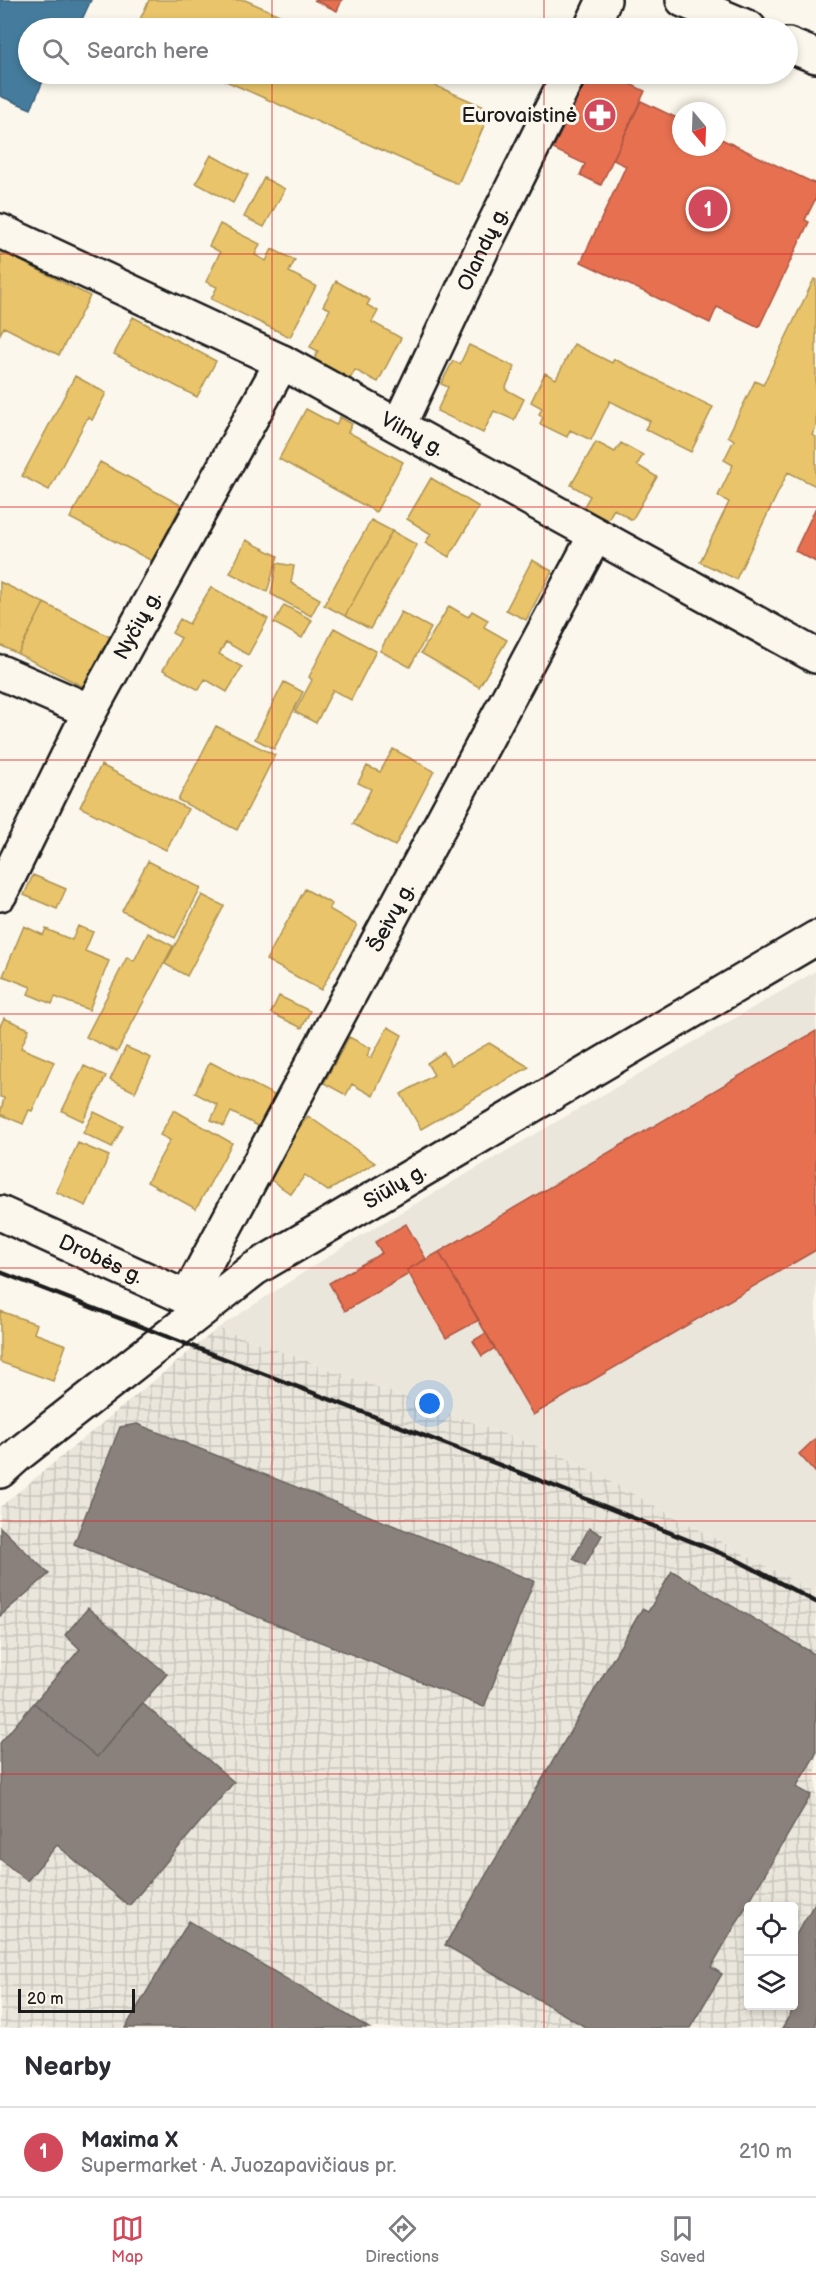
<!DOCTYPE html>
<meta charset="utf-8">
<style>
body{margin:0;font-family:"Balsamiq Sans",sans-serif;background:#f7f7f7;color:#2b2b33}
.controls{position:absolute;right:18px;bottom:18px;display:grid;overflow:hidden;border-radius:6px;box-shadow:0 3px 9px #0003}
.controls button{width:54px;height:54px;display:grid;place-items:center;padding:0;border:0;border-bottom:2px solid #e1e1e2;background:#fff;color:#2b2b33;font:30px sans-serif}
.compass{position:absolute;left:672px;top:102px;width:54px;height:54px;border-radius:50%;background:#fff;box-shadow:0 3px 9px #0003;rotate:161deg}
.scale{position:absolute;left:18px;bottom:15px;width:117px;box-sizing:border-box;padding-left:6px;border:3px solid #1c1c1c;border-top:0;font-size:16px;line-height:21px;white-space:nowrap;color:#1c1c1c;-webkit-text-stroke:4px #fbf7ec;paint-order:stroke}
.you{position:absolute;left:430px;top:1404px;width:21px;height:21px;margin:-15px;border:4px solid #fff;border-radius:50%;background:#1a73e8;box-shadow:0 0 0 9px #1a73e833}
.badge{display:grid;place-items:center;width:39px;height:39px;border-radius:50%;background:#d1495b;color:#fff;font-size:20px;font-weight:700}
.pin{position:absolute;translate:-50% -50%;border:3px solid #fff;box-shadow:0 2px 6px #0006}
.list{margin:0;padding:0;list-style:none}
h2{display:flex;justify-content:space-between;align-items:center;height:78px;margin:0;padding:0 24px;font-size:26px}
h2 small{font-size:20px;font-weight:400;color:#7c7c81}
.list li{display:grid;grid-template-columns:39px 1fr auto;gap:18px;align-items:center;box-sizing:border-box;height:90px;padding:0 24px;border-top:2px solid #e1e1e2}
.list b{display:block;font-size:22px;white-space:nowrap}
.list p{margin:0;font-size:20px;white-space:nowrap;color:#7c7c81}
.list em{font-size:20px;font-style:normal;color:#7c7c81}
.icon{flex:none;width:33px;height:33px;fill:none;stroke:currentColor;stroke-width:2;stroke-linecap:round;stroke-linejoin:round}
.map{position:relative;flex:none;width:816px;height:2028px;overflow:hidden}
.search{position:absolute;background:#fff;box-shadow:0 3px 9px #0003;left:18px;right:18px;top:18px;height:66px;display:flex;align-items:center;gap:15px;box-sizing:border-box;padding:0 21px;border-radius:33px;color:#7c7c81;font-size:22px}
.sheet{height:168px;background:#fff}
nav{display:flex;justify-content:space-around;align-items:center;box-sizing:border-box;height:84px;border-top:2px solid #e1e1e2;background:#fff;font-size:16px;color:#7c7c81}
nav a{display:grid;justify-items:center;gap:3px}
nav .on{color:#d1495b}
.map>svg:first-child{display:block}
.built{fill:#eae6dc}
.industrial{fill:url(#industrial-grid);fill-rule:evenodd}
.homes{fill:#e9c46a;stroke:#ac9253;stroke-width:1.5}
.shops{fill:#e76f51;stroke:#aa5641;stroke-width:1.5}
.public{fill:#457b9d;stroke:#395e76;stroke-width:1.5}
.industry{fill:#8a817c;stroke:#69635f;stroke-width:1.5}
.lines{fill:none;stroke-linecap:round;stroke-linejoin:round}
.minor-casing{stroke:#1c1c1c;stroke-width:38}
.secondary-casing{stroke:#1c1c1c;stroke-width:38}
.minor{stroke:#fbf7ec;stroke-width:33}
.secondary{stroke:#fbf7ec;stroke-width:33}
.rail{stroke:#1c1c1c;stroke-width:4.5}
.grid{fill:none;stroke:#d62828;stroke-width:1.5;stroke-opacity:0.55}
.labels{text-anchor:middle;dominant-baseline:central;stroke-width:6;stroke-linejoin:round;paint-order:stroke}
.poi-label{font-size:21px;fill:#1c1c1c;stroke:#fbf7ec;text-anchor:end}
.street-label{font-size:21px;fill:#1c1c1c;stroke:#fbf7ec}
</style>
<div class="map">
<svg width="816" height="2028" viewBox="0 0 816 2028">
<defs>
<pattern id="industrial-grid" width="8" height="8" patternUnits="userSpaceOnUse" patternTransform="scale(1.5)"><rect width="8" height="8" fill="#eae6dc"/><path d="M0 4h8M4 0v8" fill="none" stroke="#c8c5bc"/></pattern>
</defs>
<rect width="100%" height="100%" fill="#fbf7ec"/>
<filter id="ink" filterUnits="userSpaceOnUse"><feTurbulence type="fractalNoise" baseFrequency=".0167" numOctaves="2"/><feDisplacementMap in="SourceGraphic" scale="12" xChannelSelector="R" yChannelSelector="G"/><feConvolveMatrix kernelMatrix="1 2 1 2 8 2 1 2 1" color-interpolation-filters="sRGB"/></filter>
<g filter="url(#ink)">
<!-- built -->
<path class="built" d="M 816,971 L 816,1593 L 561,1455 L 218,1328 L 360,1236 Z"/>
<!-- industrial -->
<path class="industrial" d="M 218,1328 L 561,1455 L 816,1593 L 816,2028 L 0,2028 L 0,1507 ZM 748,1906 L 794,1906 L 794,2006 L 748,2006 Z"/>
<!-- homes -->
<path class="homes" d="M 149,0 L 245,0 L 309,28 L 136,28 Z
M 210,74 L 409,74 L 491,110 L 458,184 Z
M 211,155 L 248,175 L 233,203 L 196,183 Z
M 264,178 L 285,189 L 264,227 L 244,217 Z
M 220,224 L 260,244 L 255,255 L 266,261 L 272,249 L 295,260 L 289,272 L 316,286 L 290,337 L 211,299 L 217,287 L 206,282 L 220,252 L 209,246 Z
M 1,251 L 90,296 L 59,355 L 4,327 L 0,334 Z
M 814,279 L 816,280 L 816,427 L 812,435 L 816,437 L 816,486 L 788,472 L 736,579 L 700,562 L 729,502 L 718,496 L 733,465 L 724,460 L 734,440 L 728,436 L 755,381 L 763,385 Z
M 336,281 L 370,300 L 367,305 L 378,311 L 372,322 L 401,338 L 378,382 L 355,370 L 350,379 L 314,360 L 318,351 L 310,347 L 330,309 L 323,306 Z
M 133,317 L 216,361 L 197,397 L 114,354 Z
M 574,344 L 612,363 L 614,359 L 713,407 L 691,452 L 645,429 L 650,421 L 610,401 L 591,440 L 570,430 L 567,437 L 540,424 L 543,417 L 539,414 L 542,408 L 531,402 L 545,373 L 556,379 Z
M 469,345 L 515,367 L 505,389 L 524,399 L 514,420 L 494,411 L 483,433 L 437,411 L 448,387 L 441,384 L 453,361 L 460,364 Z
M 75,376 L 106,393 L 92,420 L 88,417 L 49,490 L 22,476 Z
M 306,409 L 336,425 L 340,417 L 352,424 L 348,432 L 403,462 L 376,512 L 279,459 Z
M 596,442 L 615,452 L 621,443 L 643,455 L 637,465 L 657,477 L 632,520 L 614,509 L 607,521 L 583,508 L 590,496 L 571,485 Z
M 100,462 L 181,505 L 152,561 L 70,518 Z
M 431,478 L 479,507 L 449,557 L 425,543 L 431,534 L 407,519 Z
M 371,520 L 392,531 L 345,616 L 324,605 Z
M 392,531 L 417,545 L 370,629 L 345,616 Z
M 246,540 L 278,556 L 267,592 L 230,573 Z
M 532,560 L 552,571 L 526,620 L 506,610 Z
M 277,563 L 294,566 L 291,583 L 320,599 L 311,616 L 271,594 Z
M 0,582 L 44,603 L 18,654 L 0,645 Z
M 211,587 L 268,619 L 248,655 L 226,642 L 219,654 L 242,667 L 227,692 L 205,679 L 199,690 L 163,670 L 181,638 L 172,633 L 180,619 L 189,624 Z
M 44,603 L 112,638 L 86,688 L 18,654 Z
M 284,605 L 312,620 L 302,638 L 274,623 Z
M 449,606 L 468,617 L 472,611 L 488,620 L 484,627 L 507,640 L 479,687 L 421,653 Z
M 401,612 L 431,628 L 410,667 L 380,651 Z
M 334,628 L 376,651 L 351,700 L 333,690 L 316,723 L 295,712 L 312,680 L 309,677 Z
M 284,682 L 303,692 L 274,749 L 255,739 Z
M 216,726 L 275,755 L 237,830 L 178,800 Z
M 393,749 L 434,771 L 395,846 L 353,824 L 371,789 L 358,783 L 367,766 L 380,772 Z
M 101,765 L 188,809 L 166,850 L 80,807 Z
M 148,861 L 201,888 L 175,938 L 122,911 Z
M 33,875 L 66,889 L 57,909 L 24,895 Z
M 305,889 L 332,904 L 329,909 L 357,925 L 321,990 L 266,960 Z
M 202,895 L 224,906 L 187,976 L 165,964 Z
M 24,926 L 43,935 L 46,929 L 72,940 L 78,926 L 93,932 L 85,951 L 109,961 L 89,1010 L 55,997 L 52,1004 L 28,994 L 31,987 L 3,976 Z
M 148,933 L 173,946 L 117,1052 L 86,1037 L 127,957 L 134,961 Z
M 279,996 L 310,1011 L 302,1028 L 271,1013 Z
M 4,1018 L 29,1029 L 21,1048 L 54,1062 L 32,1111 L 29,1110 L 23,1124 L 0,1114 L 4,1098 L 0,1097 L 0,1026 Z
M 388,1027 L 402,1035 L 373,1096 L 352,1084 L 346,1095 L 324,1083 L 349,1037 L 371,1048 L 367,1056 L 371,1058 Z
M 489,1043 L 529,1067 L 421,1129 L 401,1094 L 434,1075 L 427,1063 L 444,1052 L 451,1065 Z
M 126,1047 L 151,1058 L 135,1092 L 110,1080 Z
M 210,1062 L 276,1096 L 260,1127 L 231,1112 L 224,1126 L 211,1120 L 218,1105 L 195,1093 Z
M 84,1066 L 106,1076 L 83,1121 L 62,1111 Z
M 174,1110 L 232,1143 L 196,1209 L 147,1182 L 170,1140 L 160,1135 Z
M 94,1112 L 123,1126 L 112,1147 L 83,1133 Z
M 308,1116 L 375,1163 L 328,1191 L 305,1175 L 291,1194 L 264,1175 Z
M 78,1143 L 109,1156 L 86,1206 L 56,1192 Z
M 0,1311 L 37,1324 L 34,1333 L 66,1345 L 53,1381 L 0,1362 Z"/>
<!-- shops -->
<path class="shops" d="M 314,0 L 342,0 L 337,11 Z
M 589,74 L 609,74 L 645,91 L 601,185 L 580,175 L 585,164 L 553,149 Z
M 641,101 L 681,120 L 681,147 L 717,147 L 717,137 L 816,184 L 816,198 L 805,220 L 809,222 L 759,327 L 717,307 L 710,323 L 581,262 L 626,166 L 613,160 Z
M 816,507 L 816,562 L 795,551 Z
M 816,1031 L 816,1250 L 533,1415 L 439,1252 Z
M 406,1224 L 426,1259 L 407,1270 L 409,1274 L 345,1311 L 329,1283 L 382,1253 L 375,1242 Z
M 439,1252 L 479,1320 L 446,1338 L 407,1270 Z
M 486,1333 L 495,1348 L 482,1356 L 473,1341 Z
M 816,1438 L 816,1473 L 799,1454 Z"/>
<!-- public -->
<path class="public" d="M 0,0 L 91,0 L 78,28 L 28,28 L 28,74 L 46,74 L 31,109 L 0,96 Z"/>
<!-- industry -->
<path class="industry" d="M 137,1424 L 534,1581 L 484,1707 L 74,1544 L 120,1427 Z
M 0,1527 L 49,1574 L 0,1616 Z
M 589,1528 L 602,1535 L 585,1565 L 573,1559 Z
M 672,1571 L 816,1655 L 816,1754 L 796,1787 L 811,1795 L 711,1967 L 722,1974 L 690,2028 L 587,2028 L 445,1945 L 642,1609 L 648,1612 Z
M 88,1608 L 167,1674 L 97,1757 L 34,1703 L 80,1649 L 65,1635 Z
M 34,1703 L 97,1757 L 142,1703 L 234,1782 L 129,1906 L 57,1845 L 27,1881 L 0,1859 L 0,1743 Z
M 816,1901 L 816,2028 L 782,2028 L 797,2003 L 794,2001 L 794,1938 Z
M 189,1921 L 369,2028 L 125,2028 Z"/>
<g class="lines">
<!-- minor casing -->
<g class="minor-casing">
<g id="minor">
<path d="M 591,28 L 604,0"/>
<path id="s1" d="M 0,231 L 282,362 L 816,656"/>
<path id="s2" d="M 399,425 L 483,247 L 569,74"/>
<path d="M 0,672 L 90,711"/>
<path id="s3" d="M 0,894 L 90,711 L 282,362"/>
<path id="s4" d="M 0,1213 L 187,1298 L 197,1313"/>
<path id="s5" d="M 187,1298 L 595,536"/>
<path id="s6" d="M 0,1471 L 20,1453 L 254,1269 L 816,938"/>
</g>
</g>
<!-- secondary casing -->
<g class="secondary-casing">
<path id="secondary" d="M 683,0 L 749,28
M 788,45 L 816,56"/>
</g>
<!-- minor -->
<use href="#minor" class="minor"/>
<!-- secondary -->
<use href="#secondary" class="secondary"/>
<!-- rail -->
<path class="rail" d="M 0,1272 L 554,1486 L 735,1559 L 816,1602"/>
</g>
</g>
<!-- grid -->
<path class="grid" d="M 272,0 L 272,28M 544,0 L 544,28M 272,74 L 272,2028M 544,74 L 544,2028M 0,254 L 816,254M 0,507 L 816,507M 0,760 L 816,760M 0,1014 L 816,1014M 0,1268 L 816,1268M 0,1521 L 816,1521M 0,1774 L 816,1774"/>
<!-- icons -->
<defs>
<g id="pharmacy-disc" transform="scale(1.725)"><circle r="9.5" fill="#d1495b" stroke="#fbf7ec"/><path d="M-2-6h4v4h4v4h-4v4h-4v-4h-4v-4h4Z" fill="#fff"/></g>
</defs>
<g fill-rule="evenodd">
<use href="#pharmacy-disc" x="600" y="115"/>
</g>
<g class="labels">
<!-- poi labels -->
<g class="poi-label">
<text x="577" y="115">Eurovaistinė</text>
</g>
<!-- street labels -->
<g class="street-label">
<text stroke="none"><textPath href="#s2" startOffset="195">Olandų g.</textPath></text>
<text stroke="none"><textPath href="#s1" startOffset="460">Vilnų g.</textPath></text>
<text stroke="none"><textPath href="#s3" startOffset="302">Nyčių g.</textPath></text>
<text stroke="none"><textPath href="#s5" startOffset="432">Šeivų g.</textPath></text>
<text stroke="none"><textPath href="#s6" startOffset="488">Siūlų g.</textPath></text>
<text stroke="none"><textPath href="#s4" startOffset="111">Drobės g.</textPath></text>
</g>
</g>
</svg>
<div class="controls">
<button><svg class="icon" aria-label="locate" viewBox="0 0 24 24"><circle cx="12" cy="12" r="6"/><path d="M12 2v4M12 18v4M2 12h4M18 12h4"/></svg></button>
<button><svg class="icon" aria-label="layers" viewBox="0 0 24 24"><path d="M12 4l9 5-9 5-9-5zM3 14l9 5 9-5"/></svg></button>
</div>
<svg class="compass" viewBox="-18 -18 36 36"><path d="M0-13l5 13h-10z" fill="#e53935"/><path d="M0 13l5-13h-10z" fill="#7c7c81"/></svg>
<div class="scale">20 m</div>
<div class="you"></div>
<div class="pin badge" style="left:708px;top:209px">1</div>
<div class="search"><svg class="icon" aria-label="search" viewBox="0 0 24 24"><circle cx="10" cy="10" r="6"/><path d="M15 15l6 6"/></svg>Search here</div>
</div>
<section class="sheet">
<h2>Nearby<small></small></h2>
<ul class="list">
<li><span class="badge">1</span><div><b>Maxima X</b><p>Supermarket · A. Juozapavičiaus pr.</p></div><em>210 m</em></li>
</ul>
</section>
<nav>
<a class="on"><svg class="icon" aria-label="map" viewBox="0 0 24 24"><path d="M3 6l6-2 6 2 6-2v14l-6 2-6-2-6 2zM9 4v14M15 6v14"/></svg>Map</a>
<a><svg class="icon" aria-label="directions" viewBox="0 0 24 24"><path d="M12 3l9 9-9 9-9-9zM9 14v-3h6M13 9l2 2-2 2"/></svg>Directions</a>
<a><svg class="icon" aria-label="saved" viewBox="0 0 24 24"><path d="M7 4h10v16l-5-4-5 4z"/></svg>Saved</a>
</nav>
